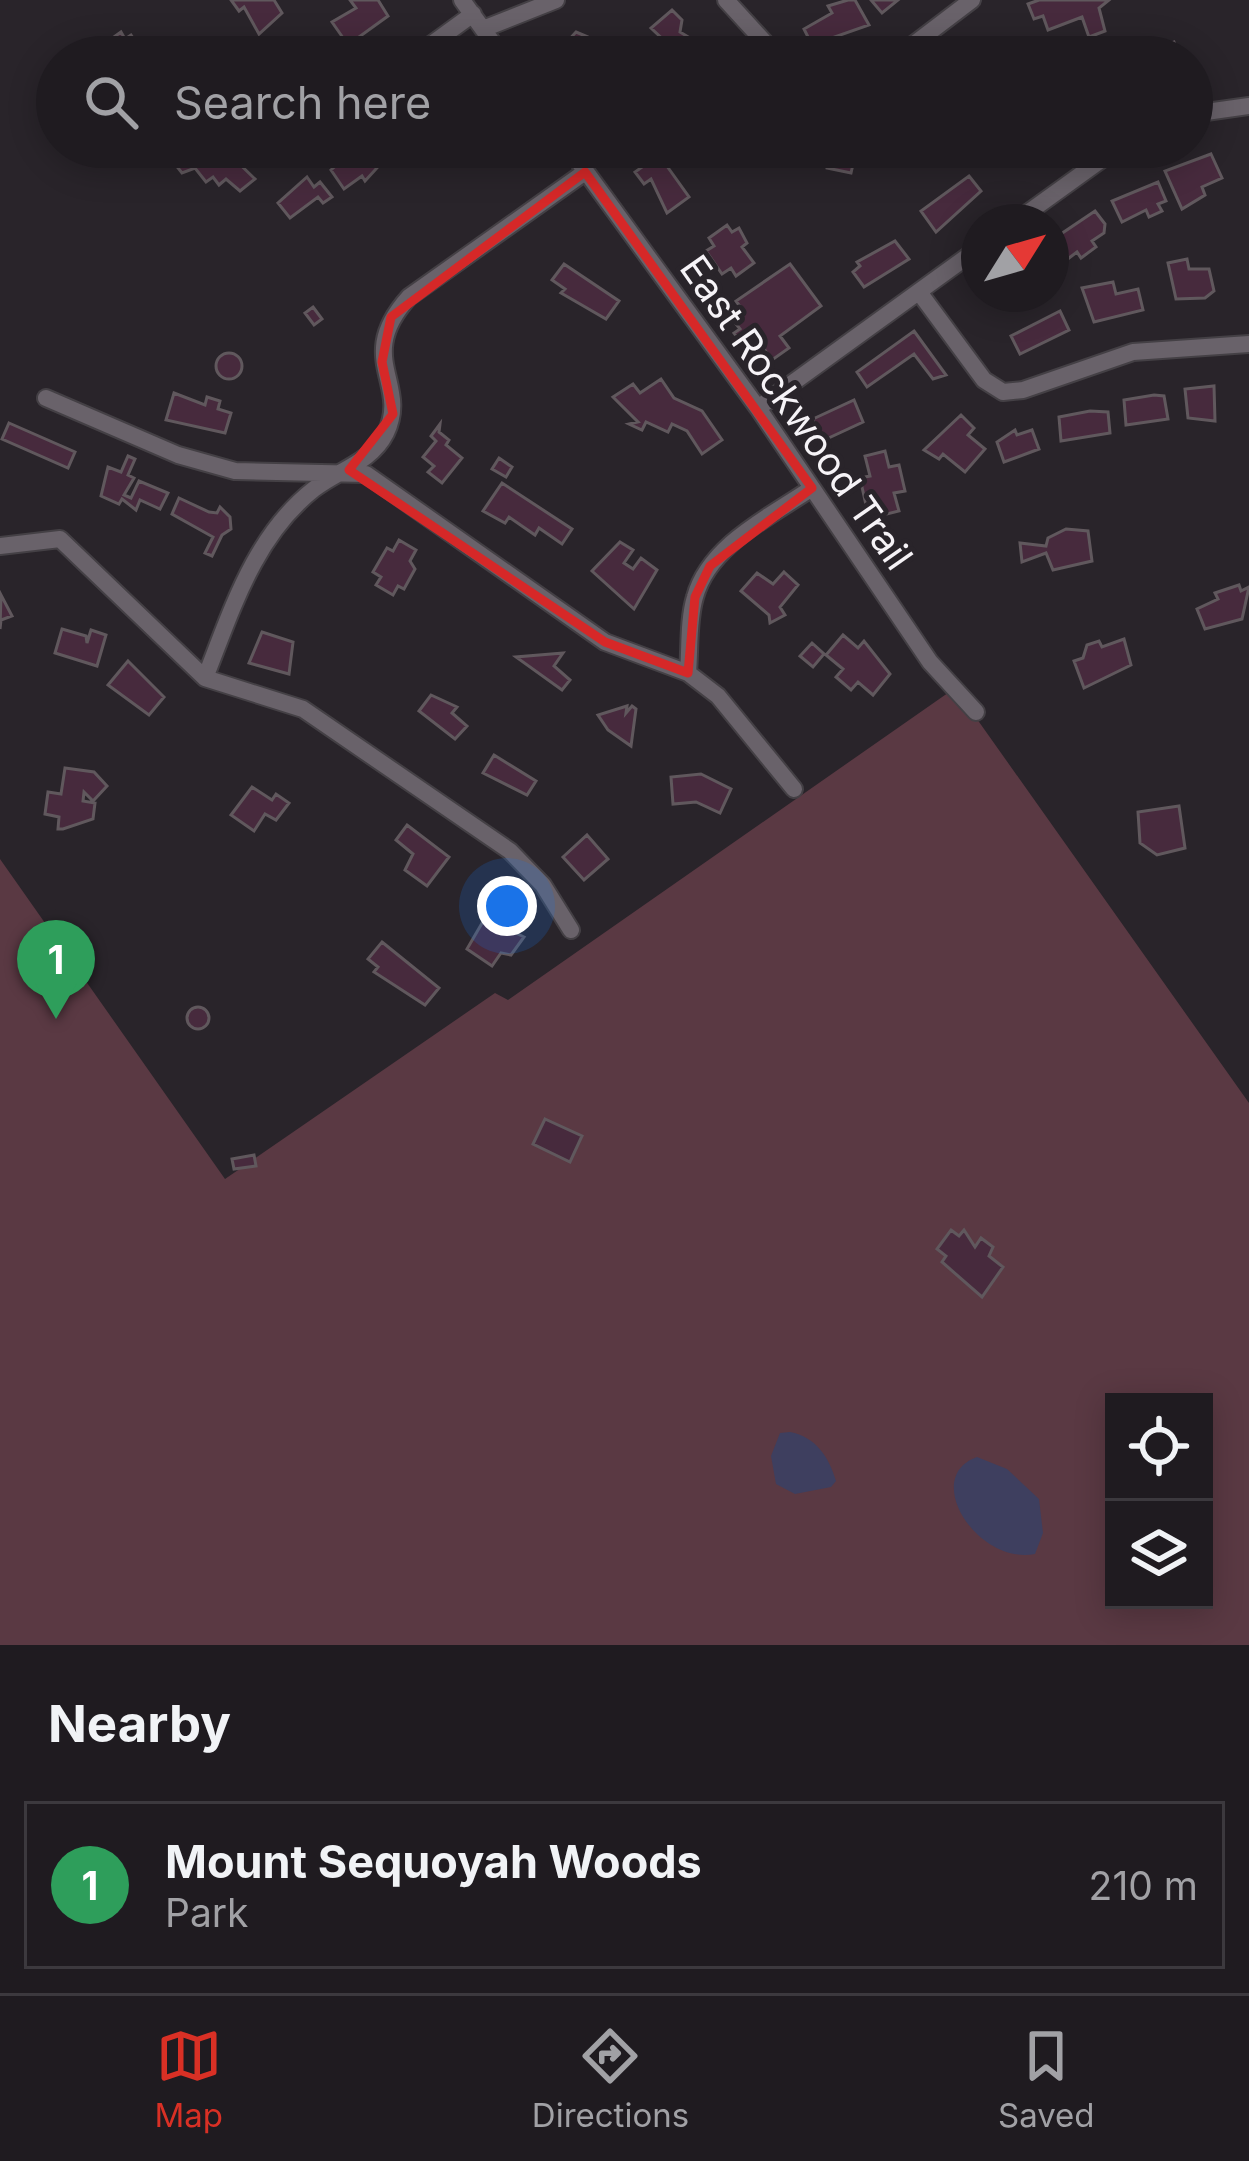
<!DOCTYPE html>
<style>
body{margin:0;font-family:Inter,sans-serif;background:#2c282d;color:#f1f3f6}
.controls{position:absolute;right:36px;bottom:36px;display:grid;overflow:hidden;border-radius:0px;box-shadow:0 6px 30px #0003}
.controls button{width:108px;height:108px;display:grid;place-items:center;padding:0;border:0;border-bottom:3px solid #3c393e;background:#1f1b20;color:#f1f3f6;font:60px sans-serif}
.compass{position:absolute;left:961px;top:204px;width:108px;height:108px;border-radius:50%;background:#1f1b20;box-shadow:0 6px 30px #0003;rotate:53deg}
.you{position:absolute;left:507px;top:906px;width:42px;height:42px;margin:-30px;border:9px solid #fff;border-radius:50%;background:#1a73e8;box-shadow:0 0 0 18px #1a73e833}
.badge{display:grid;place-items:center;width:78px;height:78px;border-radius:50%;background:#d93025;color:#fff;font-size:39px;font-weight:700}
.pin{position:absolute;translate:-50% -99px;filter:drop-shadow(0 3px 6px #0008)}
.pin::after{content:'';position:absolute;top:63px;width:42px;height:36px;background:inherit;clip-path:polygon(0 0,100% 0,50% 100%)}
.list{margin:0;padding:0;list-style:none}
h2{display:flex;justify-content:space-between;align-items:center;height:156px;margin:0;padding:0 48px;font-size:51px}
h2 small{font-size:39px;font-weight:400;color:#a1a1a5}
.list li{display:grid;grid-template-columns:78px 1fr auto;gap:36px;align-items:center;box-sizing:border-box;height:168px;margin:0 24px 24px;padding:0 24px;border:3px solid #3c393e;border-radius:0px}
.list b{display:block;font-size:45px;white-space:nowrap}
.list p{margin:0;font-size:39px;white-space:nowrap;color:#a1a1a5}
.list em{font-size:39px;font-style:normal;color:#a1a1a5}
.icon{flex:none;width:66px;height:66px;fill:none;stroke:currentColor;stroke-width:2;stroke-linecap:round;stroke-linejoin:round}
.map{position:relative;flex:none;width:1249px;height:1645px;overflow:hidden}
.search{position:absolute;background:#1f1b20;box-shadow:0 6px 30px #0003;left:36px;right:36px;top:36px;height:132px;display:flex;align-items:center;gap:30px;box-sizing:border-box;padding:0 42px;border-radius:66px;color:#a1a1a5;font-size:45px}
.sheet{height:348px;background:#1f1b20}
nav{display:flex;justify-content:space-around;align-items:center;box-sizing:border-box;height:168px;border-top:3px solid #3c393e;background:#1f1b20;font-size:33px;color:#a1a1a5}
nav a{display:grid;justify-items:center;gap:6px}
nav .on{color:#d93025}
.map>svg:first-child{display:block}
.green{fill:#5a3943;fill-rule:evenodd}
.water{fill:#3e3f5f}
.building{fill:#472a3d;stroke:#60585d;stroke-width:3}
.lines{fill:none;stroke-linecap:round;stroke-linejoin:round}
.minor-casing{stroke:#444045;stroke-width:20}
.minor{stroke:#69626a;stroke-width:16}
.marked{fill:none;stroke:#d62828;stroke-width:9;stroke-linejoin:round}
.labels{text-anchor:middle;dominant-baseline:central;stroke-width:10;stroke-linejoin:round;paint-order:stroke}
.street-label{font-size:39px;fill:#f6f3f7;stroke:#29242a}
</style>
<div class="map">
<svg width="1249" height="1645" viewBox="0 0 1249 1645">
<rect width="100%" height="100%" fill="#29242a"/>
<!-- green -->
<path class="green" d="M 955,688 L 1249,1103 L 1249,1645 L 0,1645 L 0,859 L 225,1179 L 495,993 L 508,1000 ZM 1114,1402 L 1204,1402 L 1204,1600 L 1114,1600 Z"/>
<!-- water -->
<path class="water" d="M 790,1432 C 816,1437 829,1457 836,1481 L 831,1487 L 795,1494 L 776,1484 L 771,1456 L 780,1433 Z
M 977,1457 L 1007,1469 L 1039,1499 L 1043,1533 L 1035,1554 C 977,1565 921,1477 977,1457 Z"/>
<!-- building -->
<path class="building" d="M 231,0 L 274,0 L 282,13 L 259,34 L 244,7 L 239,11 Z
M 350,0 L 378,0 L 388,16 L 348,45 L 332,22 L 356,8 Z
M 848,0 L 855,0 L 869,25 L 812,45 L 804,29 L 832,13 L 828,6 Z
M 871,0 L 898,0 L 882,13 Z
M 1039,0 L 1109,0 L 1099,8 L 1105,31 L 1089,37 L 1082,17 L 1048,30 L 1043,16 L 1034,19 L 1028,4 Z
M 672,10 L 682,20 L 680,32 L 698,43 L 699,57 L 659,56 L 670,46 L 651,28 Z
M 121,32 L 125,39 L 131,35 L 140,48 L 129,57 L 117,57 L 107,42 Z
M 576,32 L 588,37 L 601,54 L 553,57 Z
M 1174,42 L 1180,57 L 1138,57 Z
M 1008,44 L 1012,57 L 981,57 L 979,52 Z
M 176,147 L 191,147 L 210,162 L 226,151 L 255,179 L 240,191 L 226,179 L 219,185 L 213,177 L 206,182 L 195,168 L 182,173 L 167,154 Z
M 357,147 L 377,147 L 386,158 L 365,181 L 362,176 L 344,189 L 331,170 Z
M 628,147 L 631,151 L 616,161 L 606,148 Z
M 812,147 L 857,147 L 851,173 L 827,168 L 827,159 L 810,156 Z
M 1211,154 L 1222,178 L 1202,187 L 1205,195 L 1182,209 L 1165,171 Z
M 659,155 L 689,197 L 667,213 L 651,179 L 644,184 L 635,172 Z
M 969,176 L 981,191 L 936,232 L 921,211 Z
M 307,177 L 314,187 L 320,182 L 332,197 L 323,203 L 318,197 L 290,218 L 278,203 Z
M 1158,182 L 1166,201 L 1158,204 L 1162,211 L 1149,217 L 1146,210 L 1122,222 L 1112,201 Z
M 1095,211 L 1105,224 L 1104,233 L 1092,241 L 1096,247 L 1081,258 L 1077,252 L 1069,258 L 1055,238 Z
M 727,225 L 732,232 L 739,228 L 747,243 L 742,247 L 754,263 L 736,276 L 731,268 L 722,274 L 706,251 L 714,246 L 709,238 Z
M 895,241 L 909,259 L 864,287 L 853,272 L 860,266 L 857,262 Z
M 1187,259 L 1189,269 L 1209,269 L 1214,291 L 1205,298 L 1176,299 L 1168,263 Z
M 564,264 L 619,301 L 606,319 L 561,293 L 565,289 L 552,280 Z
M 790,264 L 821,306 L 780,336 L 789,348 L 772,360 L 755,336 L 743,345 L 734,333 L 740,329 L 733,320 L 744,312 L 736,301 Z
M 1113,282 L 1116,294 L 1138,289 L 1143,310 L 1094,322 L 1082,288 Z
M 996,294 L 1023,294 L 1006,308 Z
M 313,307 L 322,319 L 314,325 L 305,313 Z
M 1060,311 L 1069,330 L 1020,354 L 1011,336 Z
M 914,331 L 946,375 L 933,379 L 914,354 L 867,387 L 857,372 Z
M216 366a13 13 0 1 1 26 0a13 13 0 1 1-26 0Z
M 661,379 L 674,398 L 702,411 L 722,440 L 702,454 L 687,431 L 672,424 L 668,432 L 646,422 L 642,430 L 629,424 L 638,422 L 613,397 L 633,384 L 640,393 Z
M 1214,386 L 1215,421 L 1188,418 L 1185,389 Z
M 174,393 L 205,405 L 207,397 L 220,401 L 218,409 L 231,413 L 225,433 L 166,420 Z
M 1154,395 L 1164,396 L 1168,419 L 1126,425 L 1124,400 Z
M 854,400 L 863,422 L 820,442 L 813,419 Z
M 1090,411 L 1108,412 L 1110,433 L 1061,441 L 1059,417 Z
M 961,415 L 974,428 L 968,435 L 985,449 L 965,472 L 943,454 L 939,459 L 924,450 Z
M 9,423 L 75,452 L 68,468 L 2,439 Z
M 440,424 L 439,432 L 449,440 L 446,445 L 462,458 L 442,483 L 428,472 L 434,466 L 423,457 L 436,441 L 431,436 Z
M 1015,430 L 1017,435 L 1032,430 L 1039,449 L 1004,462 L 997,442 Z
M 885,451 L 889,467 L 899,465 L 905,491 L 894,493 L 899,511 L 879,516 L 876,503 L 866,505 L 860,478 L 870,476 L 865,456 Z
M 128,456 L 135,459 L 128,475 L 134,478 L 124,495 L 131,498 L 139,481 L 168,493 L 160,509 L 140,500 L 136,510 L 122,499 L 119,504 L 101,496 L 108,467 L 121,472 Z
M 499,458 L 512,467 L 506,477 L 492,469 Z
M 502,483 L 572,529 L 562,544 L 539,528 L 535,535 L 509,517 L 505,523 L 483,511 Z
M 179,498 L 209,512 L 217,513 L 220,507 L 230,517 L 231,529 L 222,535 L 212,556 L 205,553 L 213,537 L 172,514 Z
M 1066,529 L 1088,531 L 1092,561 L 1053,570 L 1046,553 L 1022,562 L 1020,543 L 1046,546 L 1048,538 Z
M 399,540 L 416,550 L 410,561 L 415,569 L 404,589 L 398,586 L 393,595 L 376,585 L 381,577 L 373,572 L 387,548 L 393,551 Z
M 620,542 L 633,550 L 624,563 L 633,569 L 641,558 L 657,570 L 634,609 L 592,571 Z
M 784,572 L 798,585 L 780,607 L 785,615 L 770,623 L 769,615 L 741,591 L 757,573 L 773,584 Z
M 1239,585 L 1241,591 L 1249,587 L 1242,619 L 1205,629 L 1197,609 L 1218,599 L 1215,593 Z
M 1,595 L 12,616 L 1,620 L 0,629 Z
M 62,629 L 86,636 L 87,643 L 91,630 L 106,635 L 97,666 L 55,653 Z
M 262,632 L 293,642 L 289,674 L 249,663 Z
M 843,635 L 858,648 L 864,641 L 890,674 L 873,695 L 858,682 L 851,690 L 836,677 L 843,669 L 826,655 Z
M 1124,639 L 1131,665 L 1084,688 L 1074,661 L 1083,658 L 1087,645 L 1099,641 L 1102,647 Z
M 812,643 L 824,654 L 813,667 L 800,656 Z
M 563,653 L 554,666 L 570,680 L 562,690 L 516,657 Z
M 128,661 L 164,697 L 149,715 L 108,685 Z
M 431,695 L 457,707 L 452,713 L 467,726 L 455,739 L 419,711 Z
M 632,706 L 636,709 L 631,746 L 608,730 L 598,715 L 627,706 L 626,713 Z
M 494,755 L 536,781 L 527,795 L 483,773 Z
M 65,768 L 94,772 L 107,786 L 93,801 L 84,792 L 83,801 L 95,803 L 93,819 L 63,829 L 58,829 L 59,817 L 45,814 L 48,792 L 61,794 Z
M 701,774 L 731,789 L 720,813 L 696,802 L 673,804 L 671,777 Z
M 252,787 L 272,800 L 276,794 L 289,803 L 276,820 L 265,814 L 254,831 L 231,815 Z
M 1179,806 L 1185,848 L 1157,855 L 1140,843 L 1138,812 Z
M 407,825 L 449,857 L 427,886 L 405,870 L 413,854 L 396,840 Z
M 587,835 L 608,859 L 584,880 L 563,857 Z
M 485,918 L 524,937 L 511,955 L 501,953 L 492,966 L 467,949 Z
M 382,942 L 439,988 L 425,1005 L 374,972 L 378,967 L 368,959 Z
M187 1018a11 11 0 1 1 22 0a11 11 0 1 1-22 0Z
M 545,1119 L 582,1136 L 570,1162 L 533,1144 Z
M 254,1155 L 256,1166 L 234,1169 L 232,1159 Z
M 951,1230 L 959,1236 L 964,1230 L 975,1247 L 981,1238 L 993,1247 L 989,1256 L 1003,1267 L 982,1297 L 942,1262 L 946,1256 L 937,1249 Z"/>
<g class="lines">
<!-- minor casing -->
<g class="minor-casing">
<path id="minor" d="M 462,0 L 503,57
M 726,0 L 778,57
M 483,29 L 556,0
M 414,57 L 473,14
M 897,57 L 972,0
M 1192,114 L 1249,106
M 568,147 L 758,408 L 930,662 L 976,712
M 1015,222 L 1119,147
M 919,292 L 984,380 L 1003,392 L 1023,390 L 1133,352 L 1249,344
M 46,398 L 178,455 L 235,471 L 366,474 L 605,642 L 688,673 L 718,696 L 794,789
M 758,408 L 979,248
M 0,546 L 60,539 L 205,678 L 303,709 L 510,851 L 543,885 L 571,930
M 688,673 C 690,649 688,620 695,597 C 709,545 771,516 812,488
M 205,678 C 232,610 254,536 314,489 C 338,470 371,463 386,433 C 410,383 354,358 409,297 L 585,172"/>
</g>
<!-- minor -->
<use href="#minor" class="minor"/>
</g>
<!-- marked area -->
<path class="marked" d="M 585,172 L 812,488 L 710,566 L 695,597 L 688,673 L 605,642 L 349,470 L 393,414 L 382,362 L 391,317 Z"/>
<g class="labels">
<!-- street labels -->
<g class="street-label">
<text transform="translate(797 412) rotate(55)">East Rockwood Trail</text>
</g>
</g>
</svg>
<div class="controls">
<button><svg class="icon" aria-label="locate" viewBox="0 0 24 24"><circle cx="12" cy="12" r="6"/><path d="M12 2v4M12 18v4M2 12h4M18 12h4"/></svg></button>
<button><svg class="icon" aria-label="layers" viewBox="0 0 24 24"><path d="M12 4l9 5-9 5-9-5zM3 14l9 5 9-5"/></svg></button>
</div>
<svg class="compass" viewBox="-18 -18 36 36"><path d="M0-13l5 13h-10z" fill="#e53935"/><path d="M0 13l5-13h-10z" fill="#a1a1a5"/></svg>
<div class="you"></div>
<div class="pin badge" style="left:56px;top:1019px;background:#2e9e5b">1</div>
<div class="search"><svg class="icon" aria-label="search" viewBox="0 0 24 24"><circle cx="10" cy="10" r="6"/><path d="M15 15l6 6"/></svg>Search here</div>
</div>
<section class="sheet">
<h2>Nearby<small></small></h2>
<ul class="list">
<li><span class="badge" style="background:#2e9e5b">1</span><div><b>Mount Sequoyah Woods</b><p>Park</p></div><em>210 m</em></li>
</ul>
</section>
<nav>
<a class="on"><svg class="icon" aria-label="map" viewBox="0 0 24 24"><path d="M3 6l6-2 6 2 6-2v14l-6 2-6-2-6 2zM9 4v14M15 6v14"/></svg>Map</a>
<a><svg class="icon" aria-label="directions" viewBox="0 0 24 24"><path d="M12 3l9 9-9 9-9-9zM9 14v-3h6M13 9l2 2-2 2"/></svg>Directions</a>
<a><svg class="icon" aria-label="saved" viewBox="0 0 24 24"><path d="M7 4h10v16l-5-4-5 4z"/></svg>Saved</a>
</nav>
